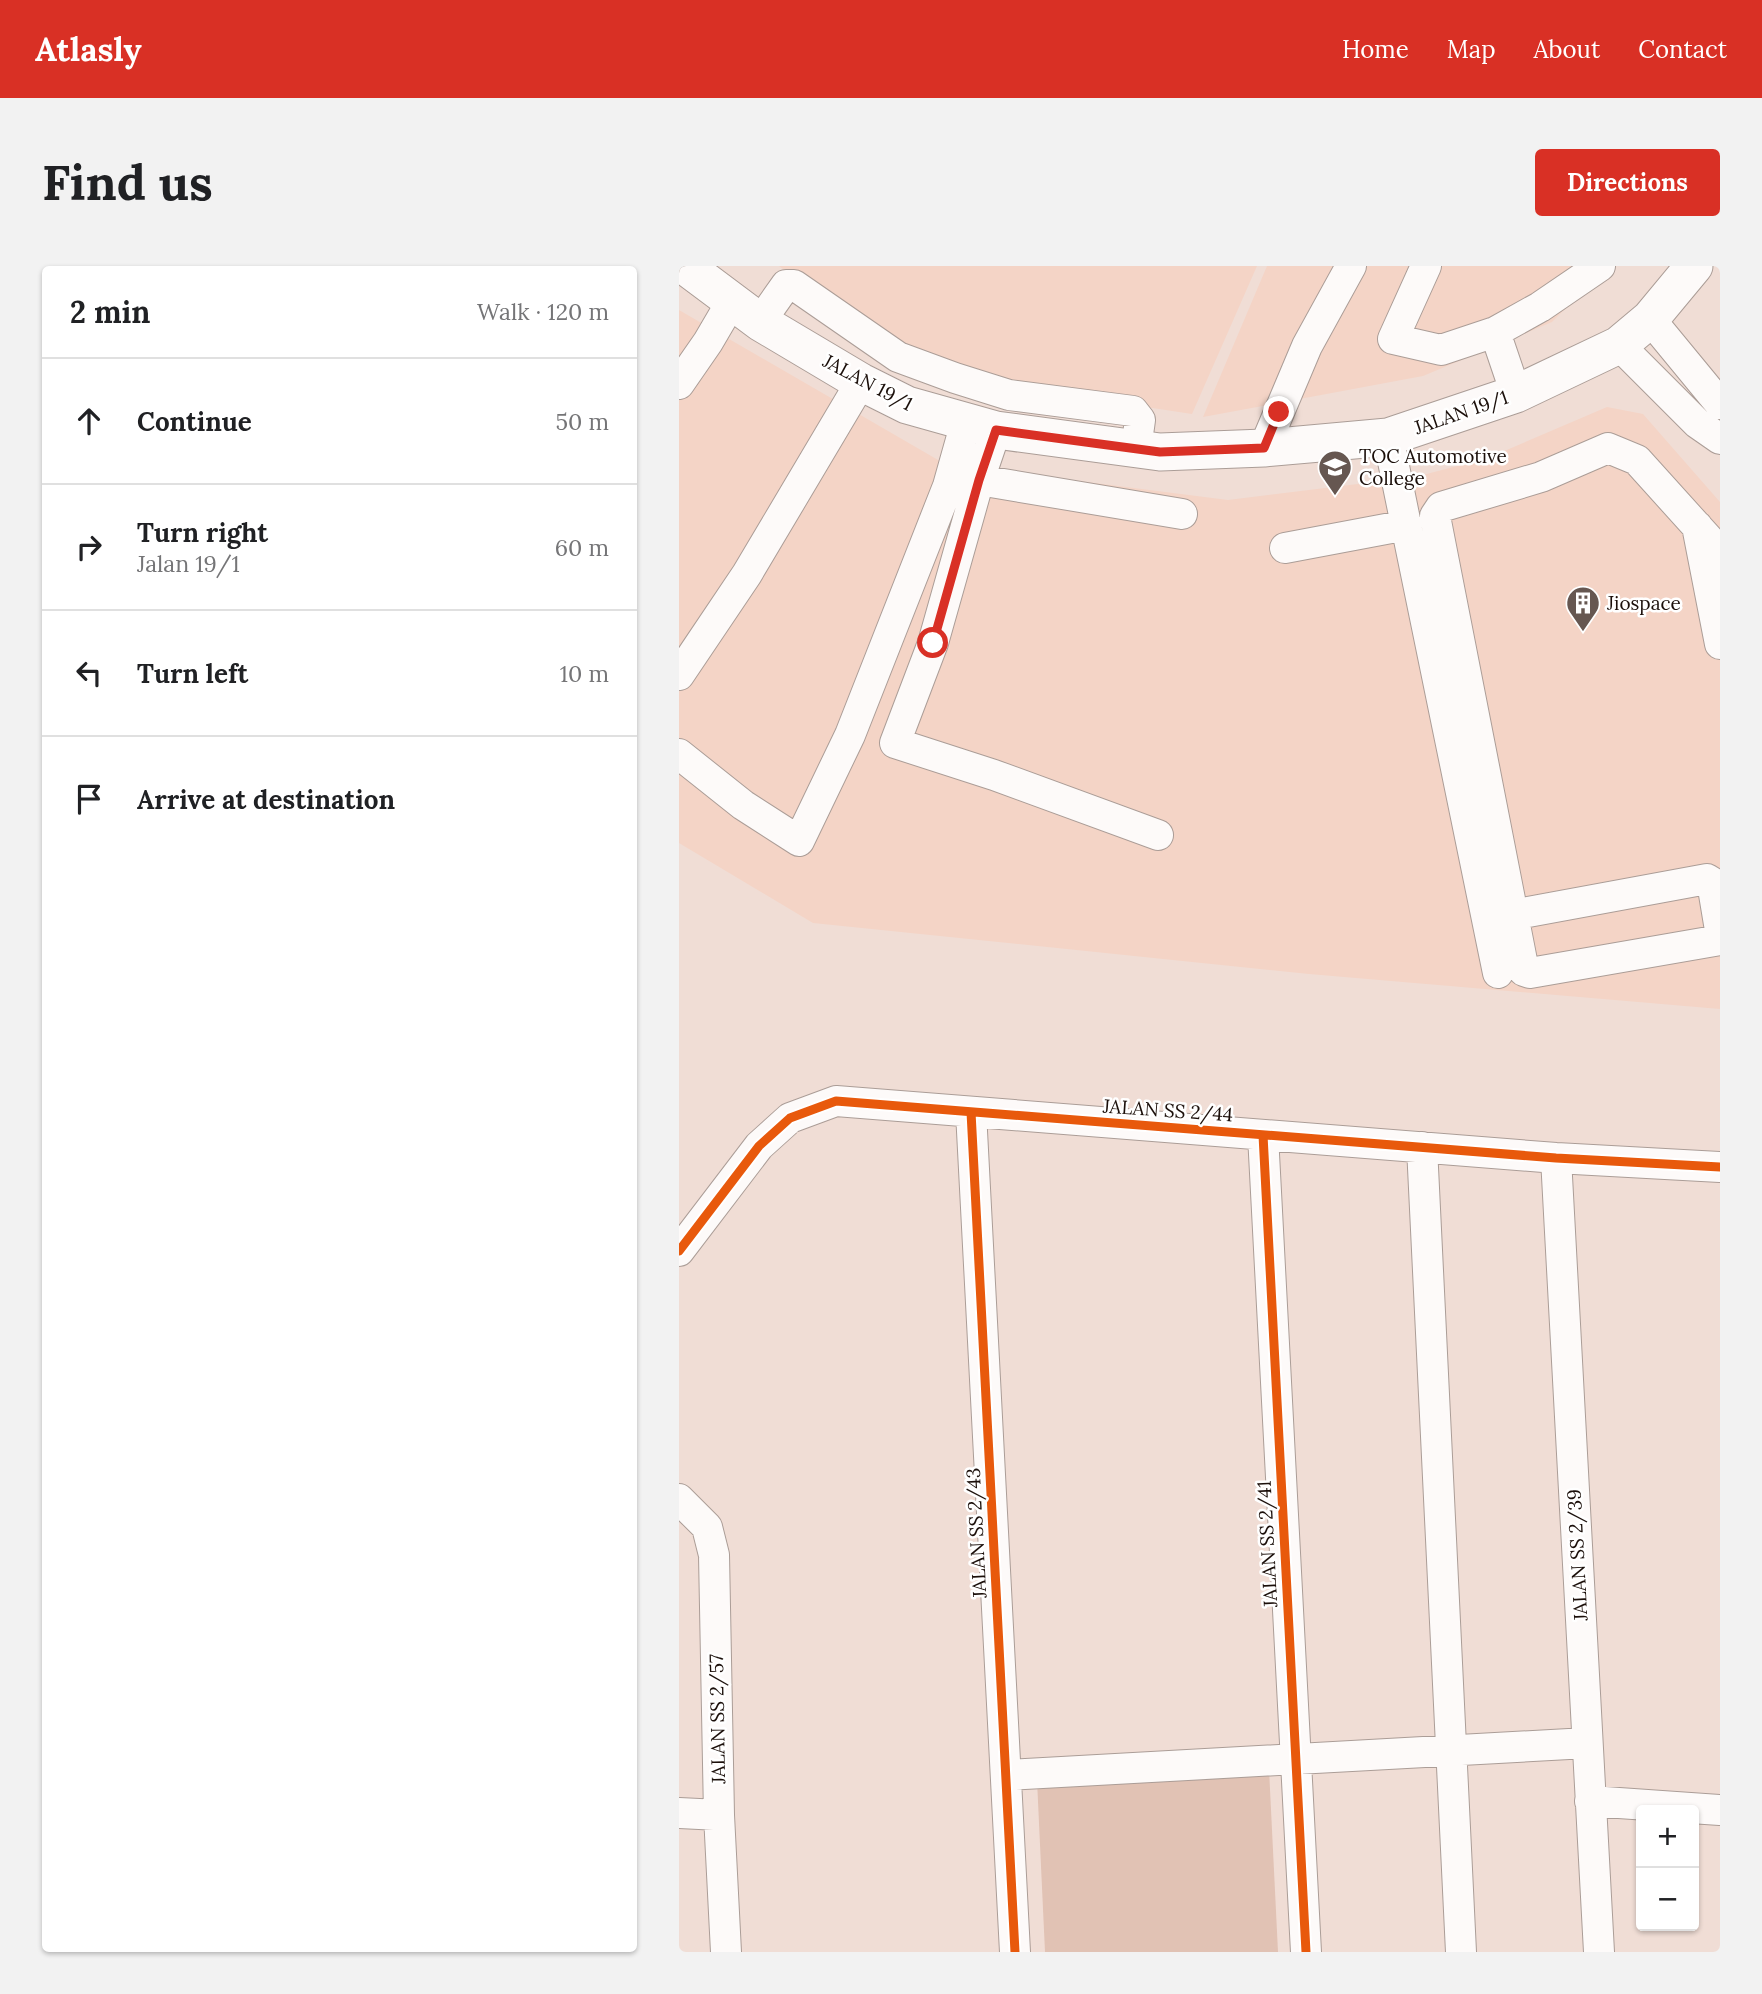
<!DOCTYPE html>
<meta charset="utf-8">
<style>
body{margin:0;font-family:Lora,serif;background:#f2f2f2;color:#202124}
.controls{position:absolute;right:21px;bottom:21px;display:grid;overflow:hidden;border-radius:7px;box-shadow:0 2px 5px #0004}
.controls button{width:63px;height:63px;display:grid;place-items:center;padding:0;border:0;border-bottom:2px solid #e0e0e0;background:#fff;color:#202124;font:35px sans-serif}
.stop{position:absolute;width:21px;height:21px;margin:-16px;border:5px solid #d93025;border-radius:50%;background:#fff}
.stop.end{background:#d93025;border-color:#fff;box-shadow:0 2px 7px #0008}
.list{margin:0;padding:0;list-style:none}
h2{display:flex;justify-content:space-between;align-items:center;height:91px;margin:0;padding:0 28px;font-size:30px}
h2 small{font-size:23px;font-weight:400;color:#757577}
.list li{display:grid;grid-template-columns:46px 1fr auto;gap:21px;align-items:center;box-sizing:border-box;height:126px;padding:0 28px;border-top:2px solid #e0e0e0}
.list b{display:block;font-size:26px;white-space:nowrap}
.list p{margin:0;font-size:23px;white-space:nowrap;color:#757577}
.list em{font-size:23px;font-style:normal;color:#757577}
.icon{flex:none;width:38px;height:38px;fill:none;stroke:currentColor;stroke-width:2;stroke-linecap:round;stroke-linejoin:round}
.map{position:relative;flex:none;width:1041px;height:1686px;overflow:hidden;border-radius:7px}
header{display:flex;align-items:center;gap:42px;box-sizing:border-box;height:98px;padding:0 35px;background:#d93025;color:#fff}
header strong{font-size:33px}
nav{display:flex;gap:38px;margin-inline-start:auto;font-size:24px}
.intro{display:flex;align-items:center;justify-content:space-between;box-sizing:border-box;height:168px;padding:0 42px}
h1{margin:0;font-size:49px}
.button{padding:18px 32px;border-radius:7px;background:#d93025;color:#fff;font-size:24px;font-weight:700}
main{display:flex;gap:42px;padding:0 42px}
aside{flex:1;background:#fff;border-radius:7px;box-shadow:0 2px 5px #0004}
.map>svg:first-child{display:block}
.built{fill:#f4d4c6}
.green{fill:#e1c2b4}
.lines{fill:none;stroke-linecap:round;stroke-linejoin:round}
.minor-casing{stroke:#ab9d97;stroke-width:32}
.major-casing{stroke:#ab9d97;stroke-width:39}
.minor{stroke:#fdfaf9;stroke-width:30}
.major{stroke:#fdfaf9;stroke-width:37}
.cycleway-casing{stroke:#fff;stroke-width:13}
.cycleway{stroke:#e8590c;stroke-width:9}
.route{stroke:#d93025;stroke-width:9}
.labels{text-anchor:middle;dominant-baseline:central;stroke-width:5;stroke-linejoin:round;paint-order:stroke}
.street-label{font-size:19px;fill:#1b0f0a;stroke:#fff}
.poi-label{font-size:19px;fill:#1b0f0a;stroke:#fff;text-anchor:start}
</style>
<header>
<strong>Atlasly</strong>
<nav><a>Home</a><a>Map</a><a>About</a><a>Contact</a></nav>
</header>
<div class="intro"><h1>Find us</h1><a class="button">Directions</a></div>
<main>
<aside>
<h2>2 min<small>Walk · 120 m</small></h2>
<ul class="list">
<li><svg class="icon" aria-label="ahead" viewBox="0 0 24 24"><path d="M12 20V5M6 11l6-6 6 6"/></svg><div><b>Continue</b></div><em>50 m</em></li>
<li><svg class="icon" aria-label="right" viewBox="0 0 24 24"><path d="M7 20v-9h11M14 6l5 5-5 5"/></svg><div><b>Turn right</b><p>Jalan 19/1</p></div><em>60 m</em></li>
<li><svg class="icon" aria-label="left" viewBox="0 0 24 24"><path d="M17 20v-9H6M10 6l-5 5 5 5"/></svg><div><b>Turn left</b></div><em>10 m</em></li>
<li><svg class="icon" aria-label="arrive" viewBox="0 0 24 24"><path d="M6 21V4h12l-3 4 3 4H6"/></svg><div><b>Arrive at destination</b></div></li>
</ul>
</aside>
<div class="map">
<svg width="1041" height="1686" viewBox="0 0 1041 1686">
<rect width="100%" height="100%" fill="#f0ddd5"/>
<!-- built -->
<path class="built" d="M 100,0 L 578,0 L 513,148 L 335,121 L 215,85 Z
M 588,0 L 929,0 L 873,56 L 744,110 L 524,151 Z
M 0,44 L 266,198 L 549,234 L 736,211 L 809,192 L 928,141 L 964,148 L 1041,236 L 1041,743 L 630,708 L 134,657 L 0,577 Z"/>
<!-- green -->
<path class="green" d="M 590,1503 L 599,1686 L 366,1686 L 358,1514 Z"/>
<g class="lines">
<!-- minor casing -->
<g class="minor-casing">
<path id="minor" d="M 747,0 L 714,73 L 762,84 L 816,66 L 861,41 L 921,0
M 971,53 L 1041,138
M 81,56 L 107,19 L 115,19 L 219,91 L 276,112 L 330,129 L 454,145 L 461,154 L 457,183
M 816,66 L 837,128
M 940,79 L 1018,157 L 1041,173
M 0,118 L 29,76 L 53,35
M 317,164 L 300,214 L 254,377 L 216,477 L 315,509 L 479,569
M 709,171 L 819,707
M 585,182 L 628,80 L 672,0
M 300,214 L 503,248
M 1018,260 L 1041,378
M 606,282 L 728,259
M 1041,286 L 958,194 L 929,182 L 862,211 L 762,241 L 756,250 L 845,705 L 851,707 L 1041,674
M 0,409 L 68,308 L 182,116
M 0,488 L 64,539 L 120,575 L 171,469 L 269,220 L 287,156
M 833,649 L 1028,613 L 1033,616 L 1041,664
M 292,846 L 336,1686
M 584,869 L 627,1686
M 743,881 L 782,1686
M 877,892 L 920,1686
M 0,985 L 80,880 L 111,852 L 157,835 L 877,892 L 1041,901
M 0,1233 L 28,1261 L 35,1289 L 40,1549 L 47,1686
M 327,1509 L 908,1477
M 911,1535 L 1041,1544
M 0,1547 L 40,1549"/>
</g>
<!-- major casing -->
<g class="major-casing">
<path id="major" d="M 6,0 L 81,56 L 182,116 L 228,139 L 317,164 L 481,186 L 585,182 L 709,171 L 837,128 L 940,79 L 971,53 L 1015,0"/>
</g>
<!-- minor -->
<use href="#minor" class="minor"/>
<!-- major -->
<use href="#major" class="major"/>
<!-- cycleway casing -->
<g class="cycleway-casing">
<path id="cycleway" d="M 292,846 L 336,1686
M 584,869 L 627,1686
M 0,985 L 80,880 L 111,852 L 157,835 L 877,892 L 1041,901"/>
</g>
<!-- cycleway -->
<use href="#cycleway" class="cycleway"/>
</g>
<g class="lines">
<!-- route -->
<path class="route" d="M 254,377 L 300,214 L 317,164 L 481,186 L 585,182 L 600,146"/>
</g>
<!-- icons -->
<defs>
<g id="university-pin" transform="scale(1.75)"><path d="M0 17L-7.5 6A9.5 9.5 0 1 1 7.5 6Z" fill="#665751" stroke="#fff"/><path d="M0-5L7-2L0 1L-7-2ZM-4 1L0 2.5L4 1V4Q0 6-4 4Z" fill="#fff"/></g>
<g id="building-pin" transform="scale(1.75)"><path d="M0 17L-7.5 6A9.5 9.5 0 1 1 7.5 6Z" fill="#665751" stroke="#fff"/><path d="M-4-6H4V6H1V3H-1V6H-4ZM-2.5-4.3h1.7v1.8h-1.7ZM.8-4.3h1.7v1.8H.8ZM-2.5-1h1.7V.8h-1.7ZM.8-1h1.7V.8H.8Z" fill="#fff"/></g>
</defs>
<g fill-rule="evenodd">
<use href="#university-pin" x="656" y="201"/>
<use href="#building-pin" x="904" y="337"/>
</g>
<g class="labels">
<!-- street labels -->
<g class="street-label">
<text transform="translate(189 116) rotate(28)">JALAN 19/1</text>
<text transform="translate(782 146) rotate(-19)">JALAN 19/1</text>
<text transform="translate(489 844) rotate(4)">JALAN SS 2/44</text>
<text transform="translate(297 1267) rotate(-93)">JALAN SS 2/43</text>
<text transform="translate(588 1278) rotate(-93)">JALAN SS 2/41</text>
<text transform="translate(898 1289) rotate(-93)">JALAN SS 2/39</text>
<text transform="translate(38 1453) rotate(-91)">JALAN SS 2/57</text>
</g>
<!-- poi labels -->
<g class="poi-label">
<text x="680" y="190">TOC Automotive<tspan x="680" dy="22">College</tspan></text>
<text x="928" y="337">Jiospace</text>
</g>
</g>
</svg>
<div class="controls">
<button>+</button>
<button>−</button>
</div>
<div class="stop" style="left:254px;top:377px"></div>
<div class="stop end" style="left:600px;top:146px"></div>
</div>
</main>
